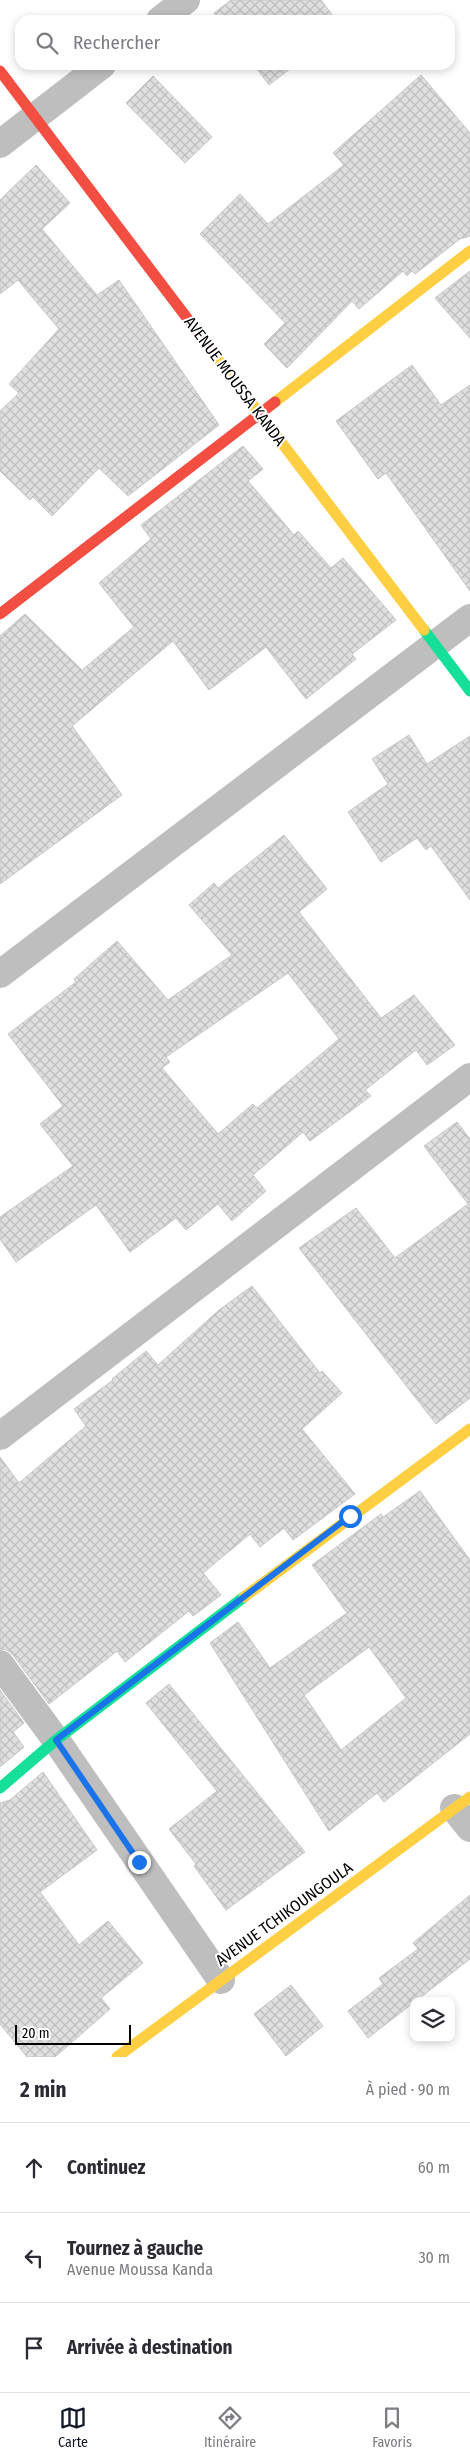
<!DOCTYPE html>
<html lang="fr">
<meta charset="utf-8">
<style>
body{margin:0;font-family:"Fira Sans Condensed",sans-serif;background:#f2f2f3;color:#2b2b33}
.controls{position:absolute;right:15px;bottom:15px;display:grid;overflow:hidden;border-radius:10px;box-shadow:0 2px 8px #0003}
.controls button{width:45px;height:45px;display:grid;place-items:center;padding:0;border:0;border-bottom:1px solid #e1e1e2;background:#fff;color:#2b2b33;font:25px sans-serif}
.scale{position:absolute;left:15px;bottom:12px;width:116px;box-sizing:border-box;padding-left:5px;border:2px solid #000;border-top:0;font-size:14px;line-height:18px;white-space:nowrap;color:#000;-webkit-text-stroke:4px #fff;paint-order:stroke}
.stop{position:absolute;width:15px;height:15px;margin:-11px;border:4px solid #1a73e8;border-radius:50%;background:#fff}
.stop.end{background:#1a73e8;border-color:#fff;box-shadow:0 1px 5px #0008}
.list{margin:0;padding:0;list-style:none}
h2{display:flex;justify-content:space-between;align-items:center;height:65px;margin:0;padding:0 20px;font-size:21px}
h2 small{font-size:16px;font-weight:400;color:#7c7c81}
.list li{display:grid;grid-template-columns:32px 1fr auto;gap:15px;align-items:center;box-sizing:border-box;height:90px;padding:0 20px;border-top:1px solid #e1e1e2}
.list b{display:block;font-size:19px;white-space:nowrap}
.list p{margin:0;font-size:16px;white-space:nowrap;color:#7c7c81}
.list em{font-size:16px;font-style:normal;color:#7c7c81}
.icon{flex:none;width:28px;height:28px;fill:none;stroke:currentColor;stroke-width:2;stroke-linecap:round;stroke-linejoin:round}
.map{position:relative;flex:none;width:470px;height:2057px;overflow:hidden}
.search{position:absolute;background:#fff;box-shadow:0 2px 8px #0003;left:15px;right:15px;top:15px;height:55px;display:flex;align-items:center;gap:12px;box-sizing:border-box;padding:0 18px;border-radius:15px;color:#7c7c81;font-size:19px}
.sheet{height:335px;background:#fff}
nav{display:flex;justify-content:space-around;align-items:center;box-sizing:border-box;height:70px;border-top:1px solid #e1e1e2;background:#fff;font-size:14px;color:#7c7c81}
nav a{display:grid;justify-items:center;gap:2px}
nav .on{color:#111827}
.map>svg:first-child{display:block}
.building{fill:url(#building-cross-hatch);stroke:#c7c7c7;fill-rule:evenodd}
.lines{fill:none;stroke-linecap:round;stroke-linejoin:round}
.street{stroke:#bebebe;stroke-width:28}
.fast{stroke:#16e098;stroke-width:11}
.slow{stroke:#ffcf43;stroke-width:11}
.jam{stroke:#f24e42;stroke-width:11}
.route{stroke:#1a73e8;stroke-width:6}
.labels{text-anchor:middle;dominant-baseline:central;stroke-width:4;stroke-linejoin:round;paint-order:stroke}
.street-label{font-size:16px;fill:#000;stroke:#fff}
</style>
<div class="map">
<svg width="470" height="2057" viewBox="0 0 470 2057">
<defs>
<pattern id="building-cross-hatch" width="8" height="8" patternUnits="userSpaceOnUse" patternTransform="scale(1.25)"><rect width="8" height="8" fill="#dfdfdf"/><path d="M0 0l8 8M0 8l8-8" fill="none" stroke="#bebebe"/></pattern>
</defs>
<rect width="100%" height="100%" fill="#fff"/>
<!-- building -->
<path class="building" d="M 231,0 L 321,0 L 336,20 L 219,20 L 214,13 Z
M 254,65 L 295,65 L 269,85 Z
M 421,75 L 470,133 L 470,236 L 460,239 L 415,274 L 412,271 L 407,276 L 403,271 L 359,309 L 352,301 L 287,368 L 264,344 L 285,323 L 200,234 L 240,194 L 268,224 L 344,165 L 333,153 Z
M 153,76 L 212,137 L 185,163 L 126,103 Z
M 36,165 L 70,203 L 42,229 L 97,295 L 119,280 L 219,425 L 128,496 L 99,468 L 52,516 L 33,497 L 30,500 L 0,471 L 0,411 L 19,393 L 9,384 L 59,329 L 18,280 L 0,294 L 0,200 Z
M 470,271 L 470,338 L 435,298 Z
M 412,365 L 441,405 L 470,385 L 470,591 L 386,473 L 378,479 L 336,421 Z
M 243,446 L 263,469 L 248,481 L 294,535 L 298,531 L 331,568 L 343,558 L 396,620 L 352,654 L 356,659 L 306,699 L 266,647 L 209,690 L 173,641 L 72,726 L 122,795 L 0,884 L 0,636 L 25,614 L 82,670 L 134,627 L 99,583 L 151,539 L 141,525 Z
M 409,735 L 427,764 L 470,736 L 470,900 L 431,846 L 426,850 L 417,838 L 381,862 L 348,812 L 388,784 L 372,759 Z
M 284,835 L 327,889 L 299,912 L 381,1018 L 414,995 L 455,1045 L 427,1065 L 416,1050 L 365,1090 L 371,1096 L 310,1141 L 303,1132 L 253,1175 L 266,1191 L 232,1221 L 218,1204 L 186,1230 L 176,1218 L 130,1252 L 96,1205 L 16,1262 L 0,1239 L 0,1217 L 73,1166 L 40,1124 L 63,1106 L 8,1034 L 76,982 L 74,979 L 117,941 L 168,1000 L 232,955 L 189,905 L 214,883 L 218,888 ZM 288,973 L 339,1039 L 257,1108 L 253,1104 L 218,1134 L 162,1068 L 170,1062 L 166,1057 Z
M 457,1122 L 470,1139 L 470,1398 L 436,1424 L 299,1248 L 356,1208 L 395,1258 L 468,1204 L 424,1146 Z
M 252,1286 L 320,1373 L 322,1371 L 342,1393 L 302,1429 L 355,1494 L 293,1540 L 284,1528 L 260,1547 L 250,1534 L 203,1573 L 221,1595 L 193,1616 L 189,1611 L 125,1662 L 117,1651 L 49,1704 L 13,1655 L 7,1650 L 0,1649 L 0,1457 L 19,1483 L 86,1426 L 74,1409 L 113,1380 L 112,1379 L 146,1351 L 158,1365 L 219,1310 Z
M 420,1491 L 470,1560 L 470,1734 L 384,1802 L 377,1793 L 329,1831 L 210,1643 L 238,1622 L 270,1668 L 347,1613 L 312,1565 L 381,1514 L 383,1517 ZM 369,1647 L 406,1698 L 341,1750 L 304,1695 Z
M 169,1684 L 305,1852 L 226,1910 L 194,1866 L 196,1864 L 169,1829 L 217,1791 L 146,1703 Z
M 0,1690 L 24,1723 L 13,1732 L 24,1747 L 0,1767 Z
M 43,1772 L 97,1850 L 40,1892 L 79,1945 L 108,1921 L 143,1963 L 101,1998 L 110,2009 L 55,2057 L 27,2057 L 0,2024 L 0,1803 L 10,1800 Z
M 470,1895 L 470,1959 L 368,2038 L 348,2011 L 383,1984 L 379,1978 L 418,1949 L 413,1943 Z
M 291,1985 L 323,2026 L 286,2056 L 254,2014 Z"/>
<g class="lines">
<!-- street -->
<path class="street" d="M 160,20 L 186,0
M 0,144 L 102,65
M 0,974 L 470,618
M 0,1436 L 470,1077
M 0,1664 L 56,1740 L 221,1980
M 454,1808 L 470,1828"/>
<!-- fast -->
<path class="fast" d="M 424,630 L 470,691
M 0,1788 L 56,1740 L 244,1597"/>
<!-- slow -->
<path class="slow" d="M 209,347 L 424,630
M 275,402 L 470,251
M 244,1597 L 470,1429
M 117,2057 L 470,1797"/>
<!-- jam -->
<path class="jam" d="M 0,71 L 209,347
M 0,614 L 275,402"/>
</g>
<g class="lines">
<!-- route -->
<path class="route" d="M 139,1862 L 56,1740 L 350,1516"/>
</g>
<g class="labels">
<!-- street labels -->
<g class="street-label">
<text transform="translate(235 381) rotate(53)">AVENUE MOUSSA KANDA</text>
<text transform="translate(284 1914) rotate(-36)">AVENUE TCHIKOUNGOULA</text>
</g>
</g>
</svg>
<div class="controls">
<button><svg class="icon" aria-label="layers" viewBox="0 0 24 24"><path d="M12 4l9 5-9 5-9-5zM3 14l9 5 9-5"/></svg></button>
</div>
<div class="scale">20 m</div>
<div class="stop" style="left:350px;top:1516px"></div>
<div class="stop end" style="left:139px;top:1862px"></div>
<div class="search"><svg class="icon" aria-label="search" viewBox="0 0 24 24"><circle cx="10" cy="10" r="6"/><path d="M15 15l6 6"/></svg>Rechercher</div>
</div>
<section class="sheet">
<h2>2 min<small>À pied · 90 m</small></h2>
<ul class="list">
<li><svg class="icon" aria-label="ahead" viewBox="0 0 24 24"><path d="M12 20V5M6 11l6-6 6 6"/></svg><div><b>Continuez</b></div><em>60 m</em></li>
<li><svg class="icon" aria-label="left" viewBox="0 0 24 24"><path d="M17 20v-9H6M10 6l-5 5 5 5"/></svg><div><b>Tournez à gauche</b><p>Avenue Moussa Kanda</p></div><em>30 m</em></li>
<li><svg class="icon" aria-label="arrive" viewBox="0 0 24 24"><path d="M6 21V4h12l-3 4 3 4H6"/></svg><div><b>Arrivée à destination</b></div></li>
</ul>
</section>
<nav>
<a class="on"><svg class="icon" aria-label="map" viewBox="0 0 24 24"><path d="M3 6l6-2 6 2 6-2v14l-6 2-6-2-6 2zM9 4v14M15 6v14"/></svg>Carte</a>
<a><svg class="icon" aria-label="directions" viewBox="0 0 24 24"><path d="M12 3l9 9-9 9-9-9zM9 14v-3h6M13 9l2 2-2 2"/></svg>Itinéraire</a>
<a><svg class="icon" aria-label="saved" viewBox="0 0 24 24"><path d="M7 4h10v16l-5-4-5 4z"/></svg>Favoris</a>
</nav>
